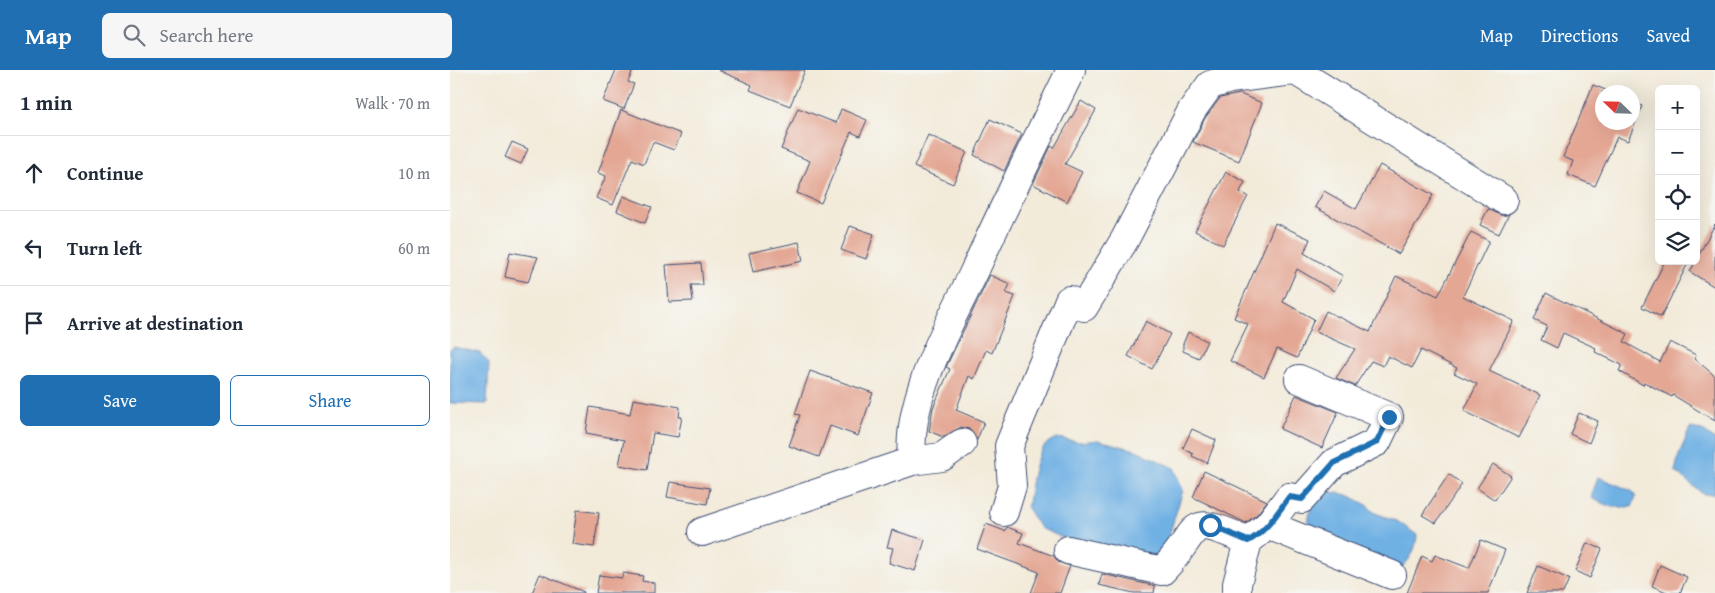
<!DOCTYPE html>
<meta charset="utf-8">
<style>
body{margin:0;font-family:"Gentium Book Plus",serif;background:#f6f6f7;color:#1f2937}
.controls{position:absolute;right:15px;top:15px;display:grid;overflow:hidden;border-radius:8px;box-shadow:0 5px 20px #0002}
.controls button{width:45px;height:45px;display:grid;place-items:center;padding:0;border:0;border-bottom:1px solid #e0e1e3;background:#fff;color:#1f2937;font:25px sans-serif}
.compass{position:absolute;left:1145px;top:15px;width:45px;height:45px;border-radius:50%;background:#fff;box-shadow:0 5px 20px #0002;rotate:293deg}
.stop{position:absolute;width:15px;height:15px;margin:-11px;border:4px solid #1f6fb2;border-radius:50%;background:#fff}
.stop.end{background:#1f6fb2;border-color:#fff;box-shadow:0 1px 5px #0008}
.list{margin:0;padding:0;list-style:none}
h2{display:flex;justify-content:space-between;align-items:center;height:65px;margin:0;padding:0 20px;font-size:21px}
h2 small{font-size:16px;font-weight:400;color:#747a83}
.list li{display:grid;grid-template-columns:32px 1fr auto;gap:15px;align-items:center;box-sizing:border-box;height:75px;padding:0 20px;border-top:1px solid #e0e1e3}
.list b{display:block;font-size:19px;white-space:nowrap}
.list em{font-size:16px;font-style:normal;color:#747a83}
.actions{display:flex;gap:10px;padding:15px 20px}
.actions a{flex:1;padding:11px 0;border:1px solid #1f6fb2;border-radius:8px;text-align:center;font-size:18px;color:#1f6fb2}
.actions .main{background:#1f6fb2;color:#fff}
.icon{flex:none;width:28px;height:28px;fill:none;stroke:currentColor;stroke-width:2;stroke-linecap:round;stroke-linejoin:round}
.map{position:relative;flex:none;width:1265px;height:523px;overflow:hidden}
header{display:flex;align-items:center;gap:30px;box-sizing:border-box;height:70px;padding:0 25px;background:#1f6fb2;color:#fff}
header strong{font-size:24px}
nav{display:flex;gap:28px;margin-inline-start:auto;font-size:18px}
.search{width:350px;height:45px;background:#f6f6f7;display:flex;align-items:center;gap:12px;box-sizing:border-box;padding:0 18px;border-radius:8px;color:#747a83;font-size:19px}
main{display:flex}
aside{flex:1;background:#fff}
.map>svg:first-child{display:block}
.water{fill:#6fb1e4;stroke:#4570a1}
.building{fill:#e4a794}
.lines{fill:none;stroke-linecap:round;stroke-linejoin:round}
.minor-casing{stroke:#3b4b71;stroke-width:30}
.minor{stroke:#fff;stroke-width:28}
.route{stroke:#1f6fb2;stroke-width:6}
</style>
<header>
<strong>Map</strong>
<div class="search"><svg class="icon" aria-label="search" viewBox="0 0 24 24"><circle cx="10" cy="10" r="6"/><path d="M15 15l6 6"/></svg>Search here</div>
<nav><a>Map</a><a>Directions</a><a>Saved</a></nav>
</header>
<main>
<aside>
<h2>1 min<small>Walk · 70 m</small></h2>
<ul class="list">
<li><svg class="icon" aria-label="ahead" viewBox="0 0 24 24"><path d="M12 20V5M6 11l6-6 6 6"/></svg><div><b>Continue</b></div><em>10 m</em></li>
<li><svg class="icon" aria-label="left" viewBox="0 0 24 24"><path d="M17 20v-9H6M10 6l-5 5 5 5"/></svg><div><b>Turn left</b></div><em>60 m</em></li>
<li><svg class="icon" aria-label="arrive" viewBox="0 0 24 24"><path d="M6 21V4h12l-3 4 3 4H6"/></svg><div><b>Arrive at destination</b></div></li>
</ul>
<div class="actions"><a class="main">Save</a><a>Share</a></div>
</aside>
<div class="map">
<svg width="1265" height="523" viewBox="0 0 1265 523">
<rect width="100%" height="100%" fill="#f6f6f2"/>
<filter id="ink" filterUnits="userSpaceOnUse"><feTurbulence type="fractalNoise" baseFrequency=".02" numOctaves="2"/><feDisplacementMap in="SourceGraphic" scale="10" xChannelSelector="R" yChannelSelector="G"/><feConvolveMatrix kernelMatrix="1 2 1 2 8 2 1 2 1" color-interpolation-filters="sRGB"/></filter>
<filter id="wash" filterUnits="userSpaceOnUse"><feTurbulence type="fractalNoise" baseFrequency=".0096" numOctaves="4" result="noise"/><feDisplacementMap in="SourceGraphic" scale="20" xChannelSelector="R" yChannelSelector="G"/><feGaussianBlur stdDeviation="1.12" result="paint"/><feColorMatrix in="noise" values="0 0 0 0 0 0 0 0 0 0 0 0 0 0 0 0 0 1.4 0 .05"/><feComposite in="paint" operator="in"/></filter>
<g filter="url(#wash)">
<rect width="100%" height="100%" fill="#f3ebda"/>
<!-- water -->
<path class="water" d="M 4,277 L 30,283 L 39,293 L 37,334 L 0,333 L 0,280 Z
M 1240,358 L 1252,360 L 1265,370 L 1265,424 L 1253,424 L 1225,401 L 1229,385 Z
M 607,368 L 629,372 L 648,370 L 686,380 L 724,398 L 733,420 L 717,472 L 701,493 L 611,467 L 590,458 L 577,438 C 582,416 582,375 607,368 Z
M 1148,407 L 1182,421 L 1186,427 L 1182,437 L 1161,437 L 1141,428 Z
M 882,422 L 898,425 L 917,435 L 925,443 L 947,451 L 967,465 C 966,479 961,489 951,498 L 857,462 L 861,433 L 868,424 Z"/>
<g id="blocks">
<!-- building -->
<path class="building" d="M 166,0 L 183,0 L 178,12 L 184,14 L 174,39 L 153,31 Z
M 268,0 L 355,0 L 340,36 L 300,20 L 302,15 Z
M 1143,15 L 1161,22 L 1152,22 L 1152,52 L 1182,52 L 1182,32 L 1192,36 L 1178,71 L 1167,67 L 1145,116 L 1118,105 L 1123,91 L 1113,87 Z
M 790,24 L 812,33 L 789,91 L 743,72 L 755,48 L 770,28 Z
M 631,31 L 646,40 L 615,94 L 632,102 L 617,132 L 583,114 L 601,76 L 604,78 Z
M 348,38 L 386,53 L 391,39 L 417,50 L 410,66 L 401,62 L 371,133 L 347,123 L 360,91 L 331,79 Z
M 171,40 L 231,64 L 224,80 L 203,72 L 194,94 L 182,89 L 163,135 L 146,128 L 156,106 L 148,103 Z
M 540,49 L 572,64 L 554,101 L 524,85 Z
M 478,65 L 517,82 L 503,114 L 464,97 Z
M 62,72 L 78,79 L 71,94 L 55,87 Z
M 930,95 L 983,125 L 949,184 L 865,137 L 874,121 L 906,139 Z
M 776,102 L 795,112 L 790,122 L 798,126 L 773,175 L 745,161 Z
M 173,126 L 202,137 L 195,153 L 167,141 Z
M 1038,139 L 1053,146 L 1059,144 L 1049,164 L 1030,155 Z
M 825,153 L 860,169 L 854,183 L 893,206 L 884,221 L 847,199 L 833,232 L 864,249 L 847,288 L 827,279 L 814,307 L 780,291 L 798,254 L 784,248 Z
M 1265,154 L 1265,217 L 1240,202 Z
M 400,156 L 424,164 L 416,189 L 391,180 Z
M 1021,162 L 1039,171 L 1013,226 L 1064,251 L 1039,301 L 1090,325 L 1069,368 L 1014,341 L 1027,314 L 1004,303 L 1007,298 L 971,280 L 962,298 L 938,286 L 933,296 L 921,291 L 905,316 L 886,308 L 905,279 L 866,262 L 876,241 L 920,262 L 946,206 L 988,226 Z
M 349,172 L 353,191 L 303,202 L 299,183 Z
M 60,182 L 88,187 L 78,212 L 55,207 Z
M 1215,191 L 1239,191 L 1211,247 L 1192,237 Z
M 251,193 L 253,215 L 241,215 L 243,231 L 219,232 L 216,195 Z
M 540,205 L 560,214 L 556,223 L 565,226 L 542,283 L 536,280 L 524,309 L 519,306 L 506,340 L 534,352 L 527,370 L 519,359 L 511,357 L 493,367 L 479,361 L 483,338 L 500,299 L 496,297 Z
M 1096,223 L 1178,264 L 1174,272 L 1210,292 L 1220,272 L 1246,285 L 1245,289 L 1265,306 L 1265,351 L 1223,325 L 1222,327 L 1194,312 L 1193,315 L 1169,301 L 1172,295 L 1145,282 L 1146,278 L 1113,263 L 1107,278 L 1091,270 L 1097,256 L 1084,250 Z
M 696,251 L 720,264 L 702,299 L 678,286 Z
M 738,262 L 757,271 L 749,288 L 733,281 L 733,274 Z
M 360,301 L 423,323 L 408,366 L 380,356 L 369,387 L 339,376 L 350,345 L 345,344 Z
M 846,325 L 888,342 L 872,378 L 830,359 Z
M 183,329 L 230,337 L 229,347 L 232,347 L 228,367 L 203,363 L 197,400 L 169,395 L 174,370 L 136,363 L 140,337 L 180,344 Z
M 1129,343 L 1148,351 L 1139,373 L 1120,364 Z
M 742,359 L 766,370 L 757,393 L 742,386 L 743,384 L 733,378 Z
M 1043,394 L 1061,406 L 1045,430 L 1027,418 Z
M 754,401 L 817,431 L 807,444 L 796,453 L 743,427 Z
M 999,404 L 1012,414 L 986,453 L 972,445 Z
M 220,412 L 260,418 L 257,434 L 217,427 Z
M 127,440 L 149,443 L 144,477 L 122,474 Z
M 536,454 L 555,461 L 557,457 L 573,463 L 569,473 L 604,486 L 608,492 L 620,496 L 610,523 L 581,523 L 589,502 L 527,479 Z
M 442,460 L 475,470 L 465,501 L 439,493 L 443,478 L 437,477 Z
M 1031,470 L 1055,480 L 1038,523 L 957,523 L 972,486 L 982,491 L 985,485 L 1019,498 Z
M 1137,473 L 1152,479 L 1140,508 L 1125,501 Z
M 1210,495 L 1237,507 L 1230,523 L 1219,523 L 1202,516 Z
M 1088,496 L 1119,509 L 1113,523 L 1077,523 Z
M 173,503 L 193,506 L 192,511 L 204,513 L 204,523 L 146,523 L 149,505 L 172,508 Z
M 90,504 L 134,522 L 134,523 L 82,523 Z
M 652,504 L 705,516 L 704,523 L 684,523 L 649,515 Z"/>
</g>
</g>
<g filter="url(#ink)">
<use href="#blocks" fill-opacity="0" stroke="#3b4b71" stroke-width="1"/>
<g class="lines">
<!-- minor casing -->
<g class="minor-casing">
<path id="minor" d="M 844,0 L 1054,130
M 462,391 C 456,327 498,258 524,202 C 555,134 588,67 621,0
M 554,442 L 562,416 L 559,376 L 619,230 L 634,237 L 675,169 L 742,40 L 760,15 L 780,9 L 843,1
M 818,455 L 942,505
M 252,462 L 462,391 L 492,387 L 512,373
M 798,471 L 818,455 L 839,427 L 852,429 L 884,393 L 927,372 L 939,347 L 849,309
M 618,480 L 712,501 C 754,458 732,442 798,471 L 787,514 L 787,523"/>
</g>
<!-- minor -->
<use href="#minor" class="minor"/>
</g>
</g>
<g class="lines" filter="url(#ink)">
<!-- route -->
<path class="route" d="M 760,455 L 798,471 C 815,463 828,442 839,427 L 852,429 L 884,393 L 927,372 L 939,347"/>
</g>
</svg>
<div class="controls">
<button>+</button>
<button>−</button>
<button><svg class="icon" aria-label="locate" viewBox="0 0 24 24"><circle cx="12" cy="12" r="6"/><path d="M12 2v4M12 18v4M2 12h4M18 12h4"/></svg></button>
<button><svg class="icon" aria-label="layers" viewBox="0 0 24 24"><path d="M12 4l9 5-9 5-9-5zM3 14l9 5 9-5"/></svg></button>
</div>
<svg class="compass" viewBox="-18 -18 36 36"><path d="M0-13l5 13h-10z" fill="#e53935"/><path d="M0 13l5-13h-10z" fill="#747a83"/></svg>
<div class="stop" style="left:760px;top:455px"></div>
<div class="stop end" style="left:939px;top:347px"></div>
</div>
</main>
